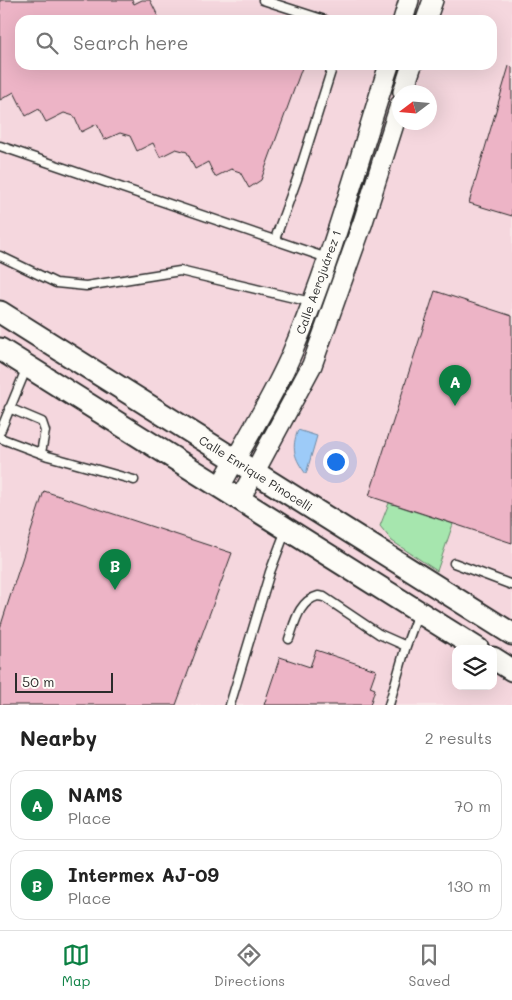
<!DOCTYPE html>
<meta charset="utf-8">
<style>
body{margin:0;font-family:Mali,sans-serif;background:#f2f2f2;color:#222}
.controls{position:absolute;right:15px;bottom:15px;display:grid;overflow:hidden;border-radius:10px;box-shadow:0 5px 20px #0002}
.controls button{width:45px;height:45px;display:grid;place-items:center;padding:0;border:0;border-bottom:1px solid #e0e0e0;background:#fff;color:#222;font:25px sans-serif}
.compass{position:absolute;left:392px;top:85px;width:45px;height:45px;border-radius:50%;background:#fff;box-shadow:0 5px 20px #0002;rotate:254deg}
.scale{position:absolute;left:15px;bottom:12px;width:98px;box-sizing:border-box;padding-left:5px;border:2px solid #2b2b2b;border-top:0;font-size:14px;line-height:18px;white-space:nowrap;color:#2b2b2b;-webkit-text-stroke:4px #fdfcf7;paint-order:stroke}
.you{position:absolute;left:335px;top:461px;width:18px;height:18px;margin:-12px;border:4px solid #fff;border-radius:50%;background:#1a73e8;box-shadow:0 0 0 8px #1a73e833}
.badge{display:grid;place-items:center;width:32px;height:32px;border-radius:50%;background:#0b8043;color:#fff;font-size:16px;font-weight:700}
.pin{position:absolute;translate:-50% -41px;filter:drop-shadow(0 1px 2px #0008)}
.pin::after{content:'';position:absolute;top:26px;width:18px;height:15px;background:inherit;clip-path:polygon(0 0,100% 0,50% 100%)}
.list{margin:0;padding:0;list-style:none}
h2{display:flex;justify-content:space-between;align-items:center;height:65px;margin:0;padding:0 20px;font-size:21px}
h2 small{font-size:16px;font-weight:400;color:#767676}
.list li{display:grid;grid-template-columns:32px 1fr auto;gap:15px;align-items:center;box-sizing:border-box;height:70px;margin:0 10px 10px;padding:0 10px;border:1px solid #e0e0e0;border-radius:15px}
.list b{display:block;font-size:19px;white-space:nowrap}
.list p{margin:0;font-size:16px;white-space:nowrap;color:#767676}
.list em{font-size:16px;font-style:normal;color:#767676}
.icon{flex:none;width:28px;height:28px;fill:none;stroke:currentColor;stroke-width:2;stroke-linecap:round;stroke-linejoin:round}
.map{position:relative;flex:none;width:512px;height:705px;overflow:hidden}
.search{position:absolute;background:#fff;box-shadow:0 5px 20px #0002;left:15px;right:15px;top:15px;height:55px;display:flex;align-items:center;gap:12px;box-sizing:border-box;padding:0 18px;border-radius:15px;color:#767676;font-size:19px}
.sheet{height:225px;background:#fff}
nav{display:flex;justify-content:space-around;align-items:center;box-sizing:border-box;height:70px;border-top:1px solid #e0e0e0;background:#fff;font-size:14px;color:#767676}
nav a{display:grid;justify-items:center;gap:2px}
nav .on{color:#0b8043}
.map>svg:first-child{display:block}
.built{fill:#f5d7de;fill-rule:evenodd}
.green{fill:#a6e6ae;stroke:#68886c}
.water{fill:#9dcbf8;stroke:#6f8ba6}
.building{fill:#edb4c6;stroke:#2b2b2b}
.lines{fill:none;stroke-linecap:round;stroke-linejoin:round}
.service-casing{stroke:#2b2b2b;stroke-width:11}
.tertiary-casing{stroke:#2b2b2b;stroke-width:22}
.secondary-casing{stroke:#2b2b2b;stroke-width:25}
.service{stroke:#fdfcf7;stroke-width:8}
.tertiary{stroke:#fdfcf7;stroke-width:19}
.secondary{stroke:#fdfcf7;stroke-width:21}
.labels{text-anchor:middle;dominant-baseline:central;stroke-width:5;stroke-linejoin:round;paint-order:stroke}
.street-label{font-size:12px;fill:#2b2b2b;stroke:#fdfcf7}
</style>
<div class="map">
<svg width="512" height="705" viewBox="0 0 512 705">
<rect width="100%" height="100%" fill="#f8e6e8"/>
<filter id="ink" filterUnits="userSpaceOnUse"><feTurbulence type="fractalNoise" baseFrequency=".02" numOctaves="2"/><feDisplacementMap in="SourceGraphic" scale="10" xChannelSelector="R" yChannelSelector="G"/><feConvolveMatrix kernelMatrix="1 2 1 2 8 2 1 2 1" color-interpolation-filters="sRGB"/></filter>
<g filter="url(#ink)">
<!-- built -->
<path class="built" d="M 0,0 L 512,0 L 512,705 L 0,705 ZM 20,20 L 492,20 L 492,65 L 20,65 ZM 400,92 L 430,92 L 430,122 L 400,122 ZM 456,649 L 493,649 L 493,686 L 456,686 Z"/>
<!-- green -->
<path class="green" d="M 389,503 L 453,524 L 437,571 L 392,541 L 380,526 Z"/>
<!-- water -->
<path class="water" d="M 298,430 L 317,436 L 306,474 C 294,458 291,448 298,430 Z"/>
<!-- building -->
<path class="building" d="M 0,0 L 132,0 L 134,4 L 142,0 L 150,0 L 160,20 L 20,20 L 20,65 L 303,65 L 261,180 L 249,188 L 240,172 L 231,169 L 215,177 L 208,162 L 195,169 L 187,152 L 176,149 L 160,157 L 153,143 L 137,151 L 130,136 L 120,133 L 104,140 L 97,124 L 81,132 L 74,116 L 64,113 L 46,122 L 39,109 L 26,116 L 14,92 L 0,100 Z
M 509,66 L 512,67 L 512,216 L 469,203 Z
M 435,291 L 512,316 L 512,543 L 369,496 Z
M 44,491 L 232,553 L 176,705 L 0,705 L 0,628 Z
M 316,650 L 376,670 L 370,687 L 375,689 L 370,705 L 264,705 L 280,657 L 310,667 Z"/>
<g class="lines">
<!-- service casing -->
<g class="service-casing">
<path id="service" d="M 263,0 L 325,20
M 0,146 L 327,258
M 275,239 L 297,179 L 333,65
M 0,256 L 56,283 L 86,286 L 180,271 L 311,302
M 9,408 L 42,422 L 45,431 L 41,453
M 0,432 L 27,367
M 0,438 L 48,456 L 134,480
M 454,563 L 512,585
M 289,639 C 295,622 299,601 318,596 L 324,597 L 379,634 L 406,646 L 418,613
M 230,705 L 270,572 L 286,530
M 389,705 L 406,646"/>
</g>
<!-- tertiary casing -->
<g class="tertiary-casing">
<path id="tertiary" d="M 403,20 L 409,0
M 426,20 L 433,0
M 403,92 L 412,65
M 220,487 C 244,442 272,400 292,353 C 332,260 358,161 389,65
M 240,499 L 312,365 L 363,222 L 400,105"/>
</g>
<!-- secondary casing -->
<g class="secondary-casing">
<path id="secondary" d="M 0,312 L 512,634
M 0,349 L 478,649
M 493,658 L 512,670"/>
</g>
<!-- service -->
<use href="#service" class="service"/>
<!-- tertiary -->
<use href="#tertiary" class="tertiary"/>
<!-- secondary -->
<use href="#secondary" class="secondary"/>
</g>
</g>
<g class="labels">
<!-- street labels -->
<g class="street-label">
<text transform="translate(318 282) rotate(-70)">Calle Aerojuárez 1</text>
<text transform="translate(256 473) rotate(32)">Calle Enrique Pinocelli</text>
</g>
</g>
</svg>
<div class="controls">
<button><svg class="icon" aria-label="layers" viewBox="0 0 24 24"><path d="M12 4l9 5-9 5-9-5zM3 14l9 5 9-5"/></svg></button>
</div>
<svg class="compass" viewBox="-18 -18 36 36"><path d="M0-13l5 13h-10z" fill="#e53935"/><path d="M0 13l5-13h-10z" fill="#767676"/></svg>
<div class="scale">50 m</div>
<div class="you"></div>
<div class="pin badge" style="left:455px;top:406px">A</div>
<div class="pin badge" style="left:115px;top:590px">B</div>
<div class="search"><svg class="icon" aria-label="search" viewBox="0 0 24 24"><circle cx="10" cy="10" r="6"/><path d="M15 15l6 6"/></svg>Search here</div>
</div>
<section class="sheet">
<h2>Nearby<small>2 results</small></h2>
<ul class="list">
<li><span class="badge">A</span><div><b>NAMS</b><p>Place</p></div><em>70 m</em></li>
<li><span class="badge">B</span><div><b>Intermex AJ-09</b><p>Place</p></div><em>130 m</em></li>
</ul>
</section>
<nav>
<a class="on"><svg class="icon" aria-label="map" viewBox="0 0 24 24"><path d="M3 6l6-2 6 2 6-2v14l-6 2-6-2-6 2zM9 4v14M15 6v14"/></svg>Map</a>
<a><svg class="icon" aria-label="directions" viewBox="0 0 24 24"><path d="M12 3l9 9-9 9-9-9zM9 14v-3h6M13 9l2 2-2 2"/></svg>Directions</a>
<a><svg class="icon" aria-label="saved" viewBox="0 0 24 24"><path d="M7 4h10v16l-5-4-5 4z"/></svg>Saved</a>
</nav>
